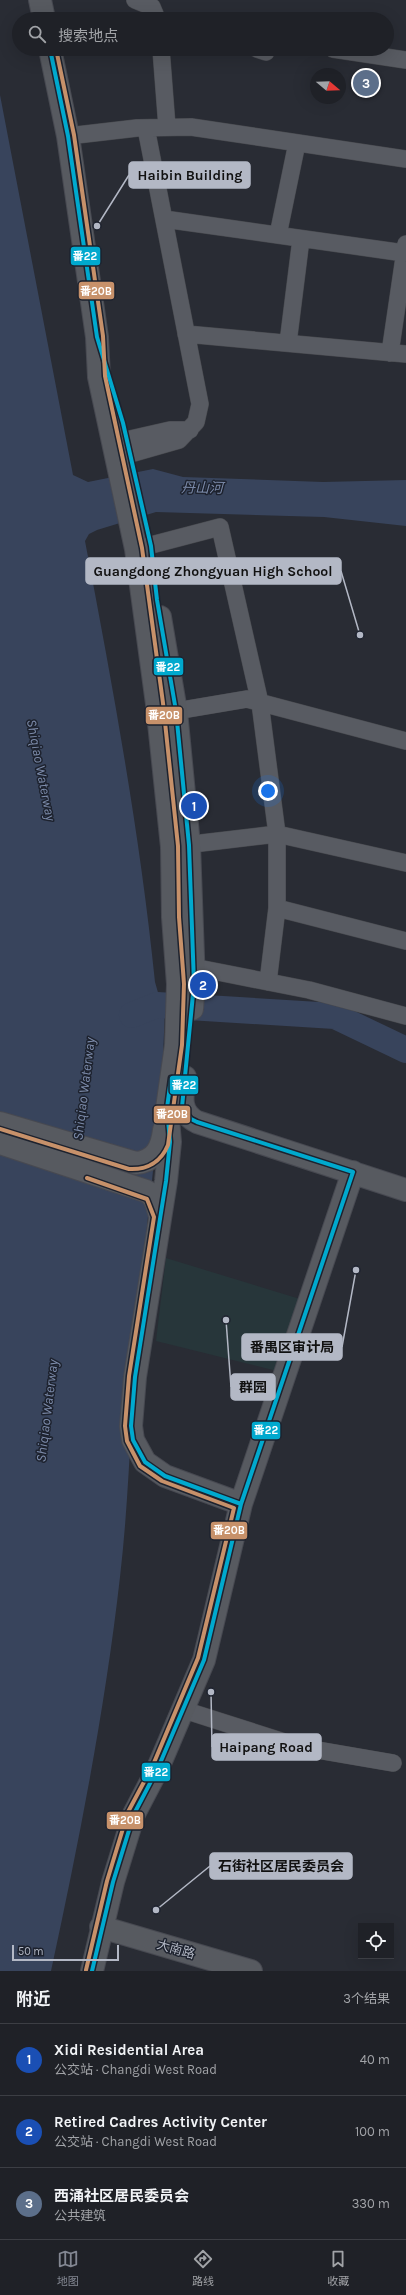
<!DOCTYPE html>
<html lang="zh">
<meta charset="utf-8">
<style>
body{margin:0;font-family:Karla,"Noto Sans SC",sans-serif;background:#2c2e33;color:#f1f3f6}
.controls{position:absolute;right:12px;bottom:12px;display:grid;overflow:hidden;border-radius:0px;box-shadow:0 4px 16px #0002}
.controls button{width:36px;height:36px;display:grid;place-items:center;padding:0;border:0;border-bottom:1px solid #3c3e44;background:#1f2127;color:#f1f3f6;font:20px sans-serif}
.compass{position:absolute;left:310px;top:68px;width:36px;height:36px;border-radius:50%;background:#1f2127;box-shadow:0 4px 16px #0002;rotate:109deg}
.scale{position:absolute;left:12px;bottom:10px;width:107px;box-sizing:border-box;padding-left:4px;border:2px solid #b3b8c5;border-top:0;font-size:11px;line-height:14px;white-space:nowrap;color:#b3b8c5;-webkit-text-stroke:3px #1d222e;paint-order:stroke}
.you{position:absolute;left:268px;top:791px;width:14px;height:14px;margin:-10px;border:3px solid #fff;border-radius:50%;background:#1a73e8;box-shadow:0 0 0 6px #1a73e833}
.badge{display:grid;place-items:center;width:26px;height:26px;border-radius:50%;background:#838792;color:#fff;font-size:13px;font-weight:700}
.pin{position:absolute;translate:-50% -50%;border:2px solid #fff;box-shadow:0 1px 4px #0006}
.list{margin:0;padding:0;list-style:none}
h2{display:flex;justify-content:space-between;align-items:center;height:52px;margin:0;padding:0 16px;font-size:17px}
h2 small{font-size:13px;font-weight:400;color:#a1a3a7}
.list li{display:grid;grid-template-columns:26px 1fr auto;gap:12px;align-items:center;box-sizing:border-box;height:72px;padding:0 16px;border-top:1px solid #3c3e44}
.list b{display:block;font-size:15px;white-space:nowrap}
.list p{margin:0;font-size:13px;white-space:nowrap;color:#a1a3a7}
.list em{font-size:13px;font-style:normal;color:#a1a3a7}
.icon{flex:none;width:22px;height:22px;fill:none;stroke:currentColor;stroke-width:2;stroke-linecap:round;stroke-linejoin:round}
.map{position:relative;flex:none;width:406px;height:1971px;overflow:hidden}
.search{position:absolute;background:#1f2127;box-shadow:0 4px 16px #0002;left:12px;right:12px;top:12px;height:44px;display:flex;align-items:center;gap:10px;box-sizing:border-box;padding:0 14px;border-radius:22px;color:#a1a3a7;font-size:15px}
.sheet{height:268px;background:#1f2127}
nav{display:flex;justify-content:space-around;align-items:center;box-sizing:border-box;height:56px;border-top:1px solid #3c3e44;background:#1f2127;font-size:11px;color:#a1a3a7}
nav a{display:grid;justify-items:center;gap:2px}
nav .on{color:#838792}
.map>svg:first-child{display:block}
.green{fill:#27363a}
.water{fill:#38445c}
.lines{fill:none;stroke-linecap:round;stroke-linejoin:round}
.river{stroke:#38445c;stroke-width:26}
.street-casing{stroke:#47494e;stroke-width:18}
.secondary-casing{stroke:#474951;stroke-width:24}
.street{stroke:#585b62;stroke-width:17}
.secondary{stroke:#575a60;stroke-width:22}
.bus-1-casing{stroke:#1d222e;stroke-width:7}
.bus-2-casing{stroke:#1d222e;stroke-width:7}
.bus-1{stroke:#00a9ce;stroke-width:4}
.bus-2{stroke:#c7916a;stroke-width:4}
.labels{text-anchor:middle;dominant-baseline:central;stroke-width:3;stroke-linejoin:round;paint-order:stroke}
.street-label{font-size:13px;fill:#b3b8c5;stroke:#1d222e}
.water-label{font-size:14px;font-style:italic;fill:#7c8baa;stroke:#1d222e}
.leader{fill:none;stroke:#b3b8c5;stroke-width:1.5}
.callout-dot{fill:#b3b8c5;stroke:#1d222e;stroke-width:1.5}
.callout{fill:#b3b8c5;stroke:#b3b8c5;stroke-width:1.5}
.callout-label{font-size:14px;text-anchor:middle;font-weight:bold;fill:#111}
.line-badge{stroke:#1d222e;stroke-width:1.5}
.badge-label{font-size:11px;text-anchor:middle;font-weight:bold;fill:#fff}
</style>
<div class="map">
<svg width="406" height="1971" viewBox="0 0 406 1971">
<rect width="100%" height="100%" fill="#292c34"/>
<!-- green -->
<path class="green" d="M 166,1258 L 300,1299 L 277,1371 L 156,1341 Z"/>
<!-- water -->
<path class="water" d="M 0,95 L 73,475 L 88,482 L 153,469 L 183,477 L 323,482 L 406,480 L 406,526 L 324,517 L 156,512 L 97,530 L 89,534 L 85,541 C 113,688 140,834 155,982 L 159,996 L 165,997 C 164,1104 147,1210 138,1317 C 131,1403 130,1491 120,1577 C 105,1710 79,1841 51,1971 L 0,1971 Z"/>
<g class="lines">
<!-- river -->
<path class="river" d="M 132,1015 L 157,1005 L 335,1016 L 406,1050"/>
<!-- street casing -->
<g class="street-casing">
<path id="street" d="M 135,0 L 152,7 L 157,19
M 161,49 L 167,127
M 257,49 L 266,52
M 333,49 L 406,60
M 68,136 L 137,128 L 191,127 L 406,159
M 164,219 L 404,253
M 278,235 L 297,143
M 186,334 L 406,354
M 288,343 L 301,239
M 390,353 L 406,244
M 126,440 L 170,430 L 190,430
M 130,454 L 179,440 L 196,422 L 200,404 L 146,128
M 136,549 L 220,527 L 260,703 L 277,834 L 277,908 L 268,982
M 176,711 L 247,699 L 406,741
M 176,846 L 277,834 L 406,863
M 277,908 L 406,941
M 193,967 L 309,990 L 406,1016
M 184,1710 L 300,1747 L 393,1763"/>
</g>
<!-- secondary casing -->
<g class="secondary-casing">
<path id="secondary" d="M 40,0 L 44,19
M 50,49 L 68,136 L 97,337 L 99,377 L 136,549 L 157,704 L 172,847 L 173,917 L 178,984 L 176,1045 L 167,1108 L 170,1142 L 166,1181 L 135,1377 L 131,1426 L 133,1440 L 145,1462 L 165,1476 L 241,1504
M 160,617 L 176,711 L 189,845 L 194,984 L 192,1009
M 185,1077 C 182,1095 178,1112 197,1122 L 406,1190
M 0,1123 L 136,1163 C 156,1161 162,1147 164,1130
M 0,1143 L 146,1191 C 156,1196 157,1206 160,1216
M 101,1927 L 251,1971
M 92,1971 L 113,1882 L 134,1814 L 158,1768 L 204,1660 L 241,1504 L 353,1172"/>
</g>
<!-- street -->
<use href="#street" class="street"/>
<!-- secondary -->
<use href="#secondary" class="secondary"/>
<!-- bus-1 casing -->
<g class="bus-1-casing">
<path id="bus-1" d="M 50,49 L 68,136 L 97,337 L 123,423 L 151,546 L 157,600 L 176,711 L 189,845 L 194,984 L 182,1107 L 191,1119 L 197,1122 L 353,1172 L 241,1504 L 204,1660 L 158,1768 L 134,1814 L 113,1882 L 92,1971
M 171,1078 L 167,1108 L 170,1142 L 166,1181 L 135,1377 L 131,1426 L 133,1440 L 145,1462 L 165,1476 L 241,1504"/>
</g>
<!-- bus-2 casing -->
<g class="bus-2-casing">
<path id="bus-2" d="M 0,1129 L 129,1169 C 147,1170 161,1162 168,1145 L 182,1045 L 184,984 L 179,917 L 178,846 L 163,703 L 142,548 L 105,376 L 103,336 L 74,135 L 56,49
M 86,1970 L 107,1881 L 128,1812 L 153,1765 L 198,1658 L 234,1508 L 162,1481 L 140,1466 L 127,1441 L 125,1426 L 129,1376 L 154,1217 L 147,1199 L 87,1178"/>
</g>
<!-- bus-1 -->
<use href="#bus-1" class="bus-1"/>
<!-- bus-2 -->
<use href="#bus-2" class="bus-2"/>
</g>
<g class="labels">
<!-- street labels -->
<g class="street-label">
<text transform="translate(176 1949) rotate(16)">大南路</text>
</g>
<!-- water labels -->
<g class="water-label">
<text transform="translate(202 488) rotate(1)">丹山河</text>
<text transform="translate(41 770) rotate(79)">Shiqiao Waterway</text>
<text transform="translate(84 1089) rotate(-83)">Shiqiao Waterway</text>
<text transform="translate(47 1411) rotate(-83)">Shiqiao Waterway</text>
</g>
</g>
<!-- callouts -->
<path class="leader" d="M97 226L129 175M360 635L341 571M356 1270L342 1347M226 1320L231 1387M211 1692L212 1747M156 1910L210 1866"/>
<g class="callout-dot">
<circle cx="97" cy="226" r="4"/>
<circle cx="360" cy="635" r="4"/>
<circle cx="356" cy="1270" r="4"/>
<circle cx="226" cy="1320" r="4"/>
<circle cx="211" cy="1692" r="4"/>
<circle cx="156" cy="1910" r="4"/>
</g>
<g class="callout">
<rect x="129" y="162" width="121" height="26" rx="4"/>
<rect x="86" y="558" width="255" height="26" rx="4"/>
<rect x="242" y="1334" width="100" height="26" rx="4"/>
<rect x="231" y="1374" width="44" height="26" rx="4"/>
<rect x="212" y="1734" width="109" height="26" rx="4"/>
<rect x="210" y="1853" width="142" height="26" rx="4"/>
</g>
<g class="callout-label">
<text x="190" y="180">Haibin Building</text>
<text x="213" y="576">Guangdong Zhongyuan High School</text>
<text x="292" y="1352">番禺区审计局</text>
<text x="253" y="1392">群园</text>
<text x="266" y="1752">Haipang Road</text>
<text x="281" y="1871">石街社区居民委员会</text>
</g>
<g class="line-badge">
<rect x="70" y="246" width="31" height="20" rx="4" fill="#00a9ce"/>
<rect x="78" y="281" width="37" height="19" rx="4" fill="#c7916a"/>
<rect x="153" y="657" width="31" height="19" rx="4" fill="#00a9ce"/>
<rect x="145" y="706" width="38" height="19" rx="4" fill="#c7916a"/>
<rect x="169" y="1075" width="30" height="20" rx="4" fill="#00a9ce"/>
<rect x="153" y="1105" width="38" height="19" rx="4" fill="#c7916a"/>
<rect x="251" y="1421" width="30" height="19" rx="4" fill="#00a9ce"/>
<rect x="210" y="1521" width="38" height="19" rx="4" fill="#c7916a"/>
<rect x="141" y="1762" width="30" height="20" rx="4" fill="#00a9ce"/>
<rect x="106" y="1811" width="38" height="19" rx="4" fill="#c7916a"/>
</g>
<g class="badge-label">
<text x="85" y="260">番22</text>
<text x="96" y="295">番20B</text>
<text x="168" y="671">番22</text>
<text x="164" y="719">番20B</text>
<text x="184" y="1089">番22</text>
<text x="172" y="1118">番20B</text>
<text x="266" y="1434">番22</text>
<text x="229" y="1534">番20B</text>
<text x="156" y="1776">番22</text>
<text x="125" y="1824">番20B</text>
</g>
</svg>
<div class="controls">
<button><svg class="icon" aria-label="locate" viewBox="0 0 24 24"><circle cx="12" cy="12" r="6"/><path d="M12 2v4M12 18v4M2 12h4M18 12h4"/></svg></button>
</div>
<svg class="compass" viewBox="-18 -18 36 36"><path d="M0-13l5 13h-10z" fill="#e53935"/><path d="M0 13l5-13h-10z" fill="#a1a3a7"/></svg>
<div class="scale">50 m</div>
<div class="you"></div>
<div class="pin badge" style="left:194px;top:806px;background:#1a4fb4">1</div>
<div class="pin badge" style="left:203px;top:985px;background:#1a4fb4">2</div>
<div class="pin badge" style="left:366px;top:83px;background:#5c6f8a">3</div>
<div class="search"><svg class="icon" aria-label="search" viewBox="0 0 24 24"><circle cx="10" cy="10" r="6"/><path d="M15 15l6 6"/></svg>搜索地点</div>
</div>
<section class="sheet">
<h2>附近<small>3个结果</small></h2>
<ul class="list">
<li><span class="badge" style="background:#1a4fb4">1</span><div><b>Xidi Residential Area</b><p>公交站 · Changdi West Road</p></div><em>40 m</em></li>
<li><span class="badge" style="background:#1a4fb4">2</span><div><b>Retired Cadres Activity Center</b><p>公交站 · Changdi West Road</p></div><em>100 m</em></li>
<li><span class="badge" style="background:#5c6f8a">3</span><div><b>西涌社区居民委员会</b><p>公共建筑</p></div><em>330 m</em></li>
</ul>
</section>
<nav>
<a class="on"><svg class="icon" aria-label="map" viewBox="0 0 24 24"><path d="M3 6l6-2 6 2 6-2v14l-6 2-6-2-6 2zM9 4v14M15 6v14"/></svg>地图</a>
<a><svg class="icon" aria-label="directions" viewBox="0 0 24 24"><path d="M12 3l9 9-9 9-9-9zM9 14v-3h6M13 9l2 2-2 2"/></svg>路线</a>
<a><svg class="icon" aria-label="saved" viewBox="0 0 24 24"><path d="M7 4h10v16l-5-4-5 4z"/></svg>收藏</a>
</nav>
